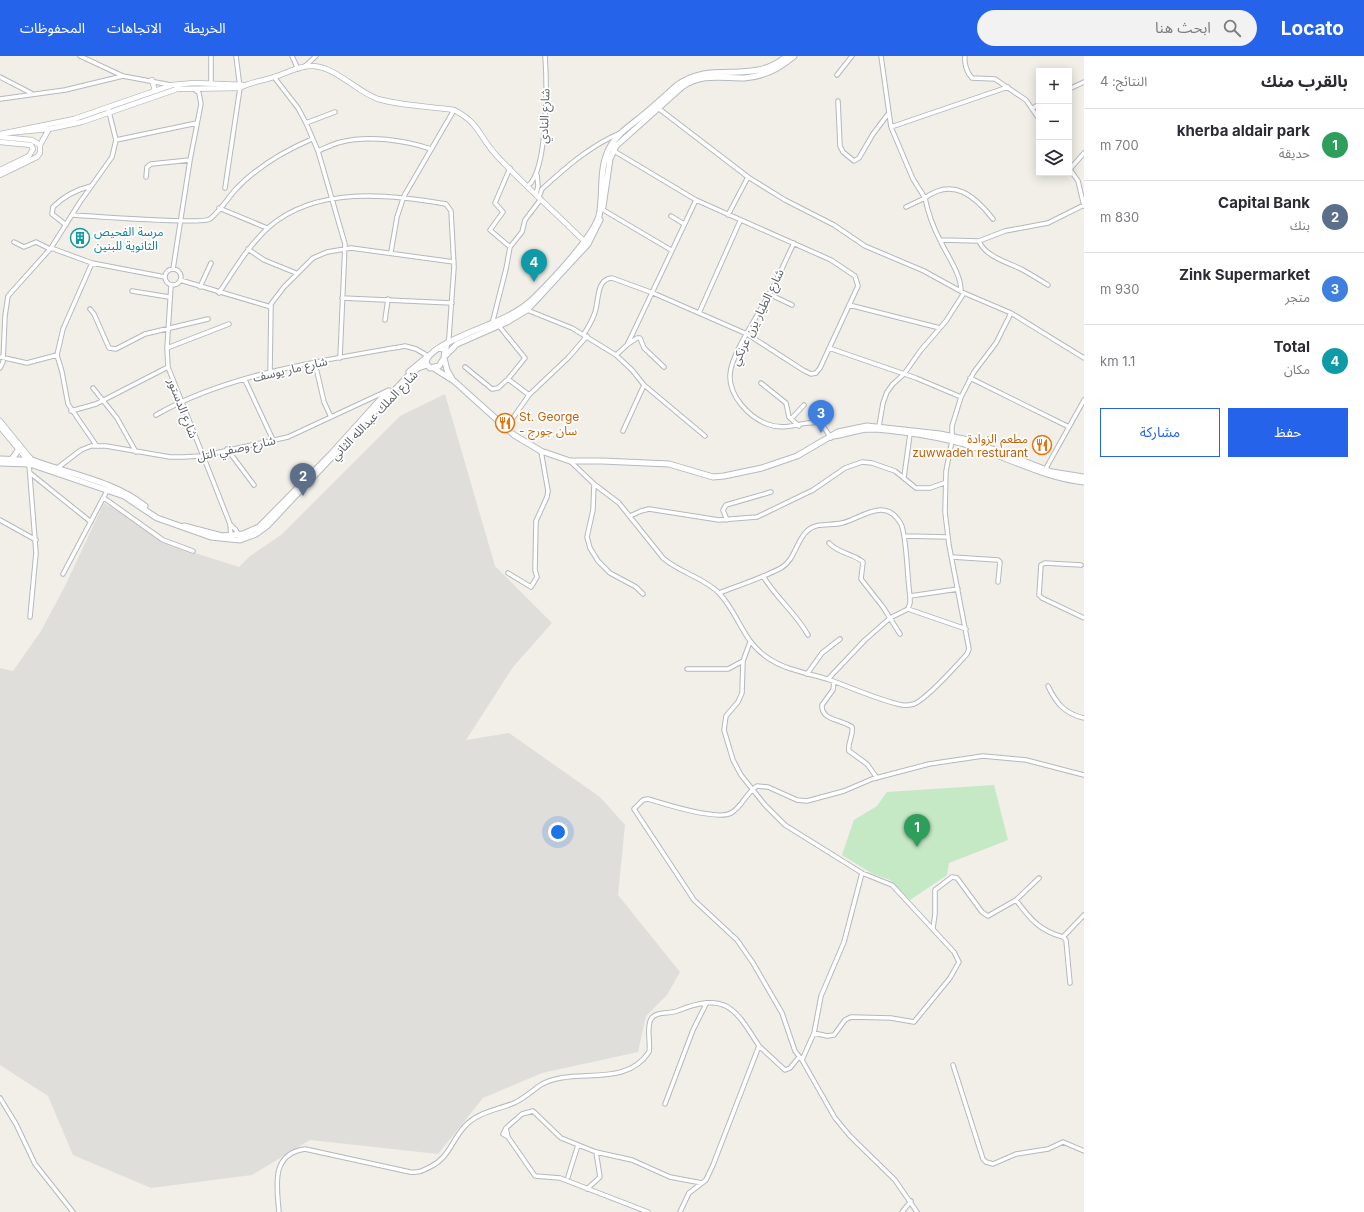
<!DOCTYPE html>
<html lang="ar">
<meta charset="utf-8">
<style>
body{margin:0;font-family:Inter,"Noto Sans Arabic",sans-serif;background:#f2f2f3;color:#2b2b33;direction:rtl}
.controls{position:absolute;right:12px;top:12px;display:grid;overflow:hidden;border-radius:0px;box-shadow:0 2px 10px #0003}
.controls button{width:36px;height:36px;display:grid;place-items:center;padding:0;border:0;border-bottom:1px solid #e1e1e2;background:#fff;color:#2b2b33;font:20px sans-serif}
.you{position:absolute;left:558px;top:776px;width:14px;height:14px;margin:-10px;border:3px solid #fff;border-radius:50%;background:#1a73e8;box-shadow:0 0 0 6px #1a73e833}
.badge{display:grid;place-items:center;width:26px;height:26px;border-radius:50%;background:#2563eb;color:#fff;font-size:13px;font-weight:700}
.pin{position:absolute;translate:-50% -33px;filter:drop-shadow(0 1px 2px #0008)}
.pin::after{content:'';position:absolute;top:21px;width:14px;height:12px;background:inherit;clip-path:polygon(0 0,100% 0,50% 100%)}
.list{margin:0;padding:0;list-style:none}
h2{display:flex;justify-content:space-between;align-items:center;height:52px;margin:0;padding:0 16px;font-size:17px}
h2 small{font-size:13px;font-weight:400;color:#7c7c81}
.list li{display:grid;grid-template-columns:26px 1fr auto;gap:12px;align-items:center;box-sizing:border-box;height:72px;padding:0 16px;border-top:1px solid #e1e1e2}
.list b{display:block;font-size:15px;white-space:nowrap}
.list p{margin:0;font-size:13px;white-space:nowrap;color:#7c7c81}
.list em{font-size:13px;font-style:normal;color:#7c7c81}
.actions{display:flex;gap:8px;padding:12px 16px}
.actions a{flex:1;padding:9px 0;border:1px solid #2563eb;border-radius:0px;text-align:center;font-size:14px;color:#2563eb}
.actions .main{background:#2563eb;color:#fff}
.icon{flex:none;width:22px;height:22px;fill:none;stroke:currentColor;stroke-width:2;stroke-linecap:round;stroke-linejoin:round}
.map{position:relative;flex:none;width:1084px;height:1156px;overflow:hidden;direction:ltr}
header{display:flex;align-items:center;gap:24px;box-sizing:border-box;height:56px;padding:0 20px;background:#2563eb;color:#fff}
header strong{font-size:19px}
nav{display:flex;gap:22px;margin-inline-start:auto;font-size:14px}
.search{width:280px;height:36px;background:#f2f2f3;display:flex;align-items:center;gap:10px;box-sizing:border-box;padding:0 14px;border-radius:22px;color:#7c7c81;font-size:15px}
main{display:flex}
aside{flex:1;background:#fff}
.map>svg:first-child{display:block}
.industrial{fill:#e0deda}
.green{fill:#c5e8c5}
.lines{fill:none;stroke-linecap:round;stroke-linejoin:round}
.minor-casing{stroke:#b5b8bc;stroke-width:5.5}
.tertiary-casing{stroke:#b5b8bc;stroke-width:6}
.secondary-casing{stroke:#b6babf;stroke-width:7}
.minor{stroke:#fff;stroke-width:3.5}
.tertiary{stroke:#fff;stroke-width:4.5}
.secondary{stroke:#fff;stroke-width:5}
.labels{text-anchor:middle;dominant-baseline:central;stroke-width:3.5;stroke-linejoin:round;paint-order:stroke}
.street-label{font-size:12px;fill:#5f6368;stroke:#fff}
.culture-label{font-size:12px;fill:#0d838f;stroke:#fff;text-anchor:start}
.food-label{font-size:12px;fill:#c56008;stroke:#fff;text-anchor:start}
</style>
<header>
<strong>Locato</strong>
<div class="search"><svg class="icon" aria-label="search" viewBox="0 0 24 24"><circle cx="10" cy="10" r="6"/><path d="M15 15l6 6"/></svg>ابحث هنا</div>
<nav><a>الخريطة</a><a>الاتجاهات</a><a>المحفوظات</a></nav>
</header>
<main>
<aside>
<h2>بالقرب منك<small>النتائج: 4</small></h2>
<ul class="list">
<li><span class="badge" style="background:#2e9e5b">1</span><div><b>kherba aldair park</b><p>حديقة</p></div><em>700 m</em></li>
<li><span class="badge" style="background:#5c6f8a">2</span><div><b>Capital Bank</b><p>بنك</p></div><em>830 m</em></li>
<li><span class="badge" style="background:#3f7fe0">3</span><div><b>Zink Supermarket</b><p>متجر</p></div><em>930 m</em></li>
<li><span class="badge" style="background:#0f9aa8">4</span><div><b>Total</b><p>مكان</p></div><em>1.1 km</em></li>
</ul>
<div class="actions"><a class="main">حفظ</a><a>مشاركة</a></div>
</aside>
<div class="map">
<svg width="1084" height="1156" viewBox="0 0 1084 1156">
<rect width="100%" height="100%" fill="#f1efe8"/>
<!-- industrial -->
<path class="industrial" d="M 445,338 L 495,510 L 552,567 L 513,611 L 466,684 L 509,677 L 600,741 L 625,769 L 618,839 L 680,916 L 667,939 L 646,960 L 638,996 L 542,1017 L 483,1042 L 438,1098 L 310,1084 L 252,1119 L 151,1132 L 73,1099 L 48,1040 L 0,1009 L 0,612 L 13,615 L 41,575 L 66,528 L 104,447 L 156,477 L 170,489 L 239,511 L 250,500 L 281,479 L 400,360 Z"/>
<!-- green -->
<path class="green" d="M 994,729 L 1008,784 L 949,807 L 947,819 L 910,844 L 890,824 L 873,818 L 842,799 L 854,764 L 877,750 L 887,736 Z"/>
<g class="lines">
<!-- minor casing -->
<g class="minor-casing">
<path id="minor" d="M 80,0 L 123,20 L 171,29
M 211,0 L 211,28
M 292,0 L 298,13
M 881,0 L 891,71 L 913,123 L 925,142 L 906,151
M 965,0 C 964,8 967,17 972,22 L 995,23 L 1026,44 L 1039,63
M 304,11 L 316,0
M 837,19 L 852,0
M 0,21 L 31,37
M 274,21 L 298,52 L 306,67 L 318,95 L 345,188 L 340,302
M 1069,33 L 1084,26
M 0,43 L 65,34 L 123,20
M 838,45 L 840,90 L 843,96 L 854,105 L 859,102 L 873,78 L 888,58
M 658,52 L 748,121 L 785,144 L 834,169 L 865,190 L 924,215 L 964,237 L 1011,257 L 1084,302
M 1033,52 L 1039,48
M 306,67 L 335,56
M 891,71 L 1008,31
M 116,84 L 197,67
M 318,95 C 325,92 333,88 341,86 C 369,79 404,84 431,93
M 510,112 L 495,147 L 503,156 L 490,174 L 510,191
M 1069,112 L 1078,125 L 1084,150
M 1070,113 L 1084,97
M 146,121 L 147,111 L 151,108 L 190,104
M 528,130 C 548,114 547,26 545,0
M 225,132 L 240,32 L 236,0
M 536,138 L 538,130 L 537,119
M 539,141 L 542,133 C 566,111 590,90 620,77
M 219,152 L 267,172
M 600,152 L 671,194
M 73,159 C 91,160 201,169 210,163 C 220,155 228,142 236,133 C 257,111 284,95 312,83
M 728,159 L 748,121
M 671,160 L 684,168
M 66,169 L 52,158 L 53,151 C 64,140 75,134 91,130
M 940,184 L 979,185 C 985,201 1010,207 1023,214 C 1032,219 1040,224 1048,229
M 979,185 L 1005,175 L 1048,167 L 1084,149
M 14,186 L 24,191 L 36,186 L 50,193
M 794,187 C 785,205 778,223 768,240 C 758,260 731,298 730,319 C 729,340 749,361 767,368 C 787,376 803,364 821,367 L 831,382
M 51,192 L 92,207 L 165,221
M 248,193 L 264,204 L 296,217
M 391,196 L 397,161 L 404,140 L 454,54
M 92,207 L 63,273 L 57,299 L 62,316 L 68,348 L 96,389
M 173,213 L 190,104 L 201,48 L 199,37 L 194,33
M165 221a8 8 0 1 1 16 0a8 8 0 1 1-16 0Z
M 180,224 L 271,251
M 171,229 L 167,292 L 168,311 L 230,468 L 231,481
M 200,231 L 211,207
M 132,235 L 169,241
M 961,235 C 961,218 948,201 941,186 C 934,173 928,157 925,142 C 953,121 975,140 993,163
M 219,237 C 234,214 248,190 269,171 C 316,130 389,138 446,148 L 451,155 L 454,211 L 449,281 L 446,296
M 769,238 L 792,249
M 342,242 L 452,247
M 849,249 L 940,272
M 90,253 L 94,258 L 109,292 L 116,293 L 145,278 L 208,263
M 527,254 L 572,272 L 616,299 L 632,314 L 644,329 L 705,380
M 699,257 L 740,165
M 385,264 L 388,243
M 492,268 L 506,213 L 510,191 L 522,176 L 525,164 L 541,143
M 499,270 L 525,302 L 508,323 L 529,339
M 584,278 C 588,271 593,264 595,256 C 599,245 596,223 612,222 L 653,237 L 747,278 L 803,314 L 811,318 L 816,317 L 820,312 L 858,230 L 855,220 L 831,204 L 696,144 L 614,95
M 628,288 L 637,282 L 640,282 L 644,292 L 664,311
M 167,292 L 229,268
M 829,292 L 916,322 L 961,341
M 616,299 L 627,289 L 631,281 L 696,144
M 0,301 L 27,307 L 57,299
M 315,307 L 324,346 L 331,361
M 465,311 L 492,333 L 498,332 L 508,323
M 0,312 L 3,306 L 5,260 L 8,240 L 51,192 L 80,146 L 112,101 L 116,84 L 108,52
M 270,316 L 271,248 L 284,231 L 313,202 L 327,196 L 351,192 L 454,206
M 970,322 L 1069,371
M 245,324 L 273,384
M 761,327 L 786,347 L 789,361 L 799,370
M 93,332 L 117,362 L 136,396
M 71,355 L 96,348 L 168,311
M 156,359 C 227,318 324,304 405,290 L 416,293 L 428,300
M 791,363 L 804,349
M 879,370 L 883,347 L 887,336 L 893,328 L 904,318 L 921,294 L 946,265 L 964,237
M 506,372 L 529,339 L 569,301 L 587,280
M 623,375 L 644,329
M 227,393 L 254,429
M 570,405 L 594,428 L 619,447 L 663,502 C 680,517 703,521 719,537 C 739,558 742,585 768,602 C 787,615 809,617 830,624 C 853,632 878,644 902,649 C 906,650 910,649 914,648 C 928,642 955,611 967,598 L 969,593 L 949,489 L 945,456 L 946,415 L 952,385 L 952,370 L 961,341 L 974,316 L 996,287 L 1011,257
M 29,408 L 36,497 L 30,561
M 56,413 L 81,394 L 91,390 L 106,390 L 170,401 L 183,401 L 202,400 L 288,381 L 389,334
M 1045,414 L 1084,344
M 30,417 L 91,466
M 904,421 L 910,378
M 594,428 L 593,454 L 587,481 L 590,492 L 598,505 L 610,517 L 636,531 L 643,538
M 104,442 L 163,484 L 193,495
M 630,460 L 641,455 L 649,453 L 719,464 L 757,461 L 813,434 L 845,412 L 862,406 L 872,407 L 895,415 L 916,432 L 930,432 L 944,427
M 0,464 L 36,484
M 727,464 L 723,454 L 726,449 L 771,436
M 230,468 L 236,474 L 240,484
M 904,480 L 948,481
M 829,487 C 839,498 853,497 863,506 L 861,523 L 883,551 L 900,578
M 952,501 L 998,504 L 1000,506 L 998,526
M 1081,509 L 1045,507 L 1041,509 L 1039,539 L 1042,542 L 1084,562
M 508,517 L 531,531 L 537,521 L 535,514 L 536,465 L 547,441 L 548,435 L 541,395
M 63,518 L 108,433
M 763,520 C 776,542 796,557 808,579
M 719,537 C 740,529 762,522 781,512 C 795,504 796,485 807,475 C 816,466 831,470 842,467 C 861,463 885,439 901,468 C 907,480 907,523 910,540
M 908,553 L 966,573
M 743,605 L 742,637 L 738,646 L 726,660 L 724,674 L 733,704 L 741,719 L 765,749 L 785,769 L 862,817 L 892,829 L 954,896 L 959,906 L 950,922 L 914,966 L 891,962 L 851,961 L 845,964 L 834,979 L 827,980 L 814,977
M 687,613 L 728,613 L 743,605 L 750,586
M 807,618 L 822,597 L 840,583
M 828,623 L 865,584 L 890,562 L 908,553 L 910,547 L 910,540 L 958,533
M 834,626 L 833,634 L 822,649 C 821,665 842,663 852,671 C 854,679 847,687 849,695 L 867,708 L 877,722
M 1048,630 C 1056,647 1065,658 1084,662
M 1016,844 C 1030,863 1040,875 1063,881
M 933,872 L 935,858 L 935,834 L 952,821 L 957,822 L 982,856 L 988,860 L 1016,844 L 1039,822
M 1063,881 L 1066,884 L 1070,927
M 1063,881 L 1084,859
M 802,1004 L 814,977 L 821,940 L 844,886 L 862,817
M 953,1009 L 983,1103 L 986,1106 L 993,1108 L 1016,1098 L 1048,1093 L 1063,1086 L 1084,1095
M 0,1042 L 16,1068 L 35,1108 L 73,1156
M 665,1048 L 693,974 L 706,948
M 506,1072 L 503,1078 L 508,1081
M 568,1121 L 578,1089
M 587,1133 L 600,1121 L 596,1096
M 279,1156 C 277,1131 270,1098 305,1093 L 410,1116 C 418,1117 422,1115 430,1111 C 450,1101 451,1085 465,1070 C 478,1056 497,1054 514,1047 C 523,1043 531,1036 539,1030 C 572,1009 624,1034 649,996 C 651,987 646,972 651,963 C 656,955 669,958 677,955 C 725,936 734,950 759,990
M 648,1156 L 560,1122 L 535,1120 L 508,1081 L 506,1072 L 522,1058 L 533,1055 L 561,1082 L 596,1096 L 632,1104 L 670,1121 L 702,1127 L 706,1124 L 713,1109 L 759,990 L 785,1014 L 790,1012 L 799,1001
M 680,1156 L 689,1137 L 702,1127
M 902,1156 L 911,1145
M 917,1156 L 895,1124 L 850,1080 L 835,1062 L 802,1004 L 795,995 L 782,957 L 753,907 L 737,884 L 694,844 L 634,753 L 643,744 L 648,743 C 664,748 717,765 731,757 C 742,751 746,737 757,730 L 768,731 L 797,744 L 807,745 L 844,735 L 872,723 L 929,708 L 983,700 L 1026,704 L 1084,719"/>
</g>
<!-- tertiary casing -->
<g class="tertiary-casing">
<path id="tertiary" d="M 152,24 L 155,35
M 7,77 L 49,73 L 82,66 L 177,33 L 240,32 C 249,26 263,25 274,21 C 284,18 293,13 303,11 C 331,4 354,35 378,43 C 402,50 429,50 454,54 C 480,67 479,81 497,100 C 525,130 557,158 586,187
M 0,78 L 74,63 L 172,29 L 194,27 L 245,29
M 0,81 L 32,84 L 40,89 L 40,97 L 37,101 L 0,119
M 0,86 L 31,89 L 33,93 L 29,100 L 0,114
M 40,89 L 49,73
M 0,365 L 30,402
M 0,371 L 26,402"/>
</g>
<!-- secondary casing -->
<g class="secondary-casing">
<path id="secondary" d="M 603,151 L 610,103 L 616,90 L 682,31 C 701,17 721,22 744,22 C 762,21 780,12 794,0
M 439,292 L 445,294 L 444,302 L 439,310 L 430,312 L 426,307 C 426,289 493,269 508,260 C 518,255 527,249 535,241 C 552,224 593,181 599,160 C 604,138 598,112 610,91 C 617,78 631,69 642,60 C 654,50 665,40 676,30 C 714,2 750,31 787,0
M 446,299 L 457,288 L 507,266 L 527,254 L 588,188 L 600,164
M 444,302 L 447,314 L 452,323
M 435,313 L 454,325 L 514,379 L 541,395 L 570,405 L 602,405 L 669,408 L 713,421 L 724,420 L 762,412 L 797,400 L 838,376 L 867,370 L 940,378 L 968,384 L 1052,416 L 1084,421
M 409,316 L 427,301
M 834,380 C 845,379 855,374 867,373 C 896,373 946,382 974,391 C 1012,403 1045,422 1084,426
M 0,403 L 25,404
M 12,403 L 19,393
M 32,404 C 69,418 114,425 145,450
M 0,407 L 29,408 L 32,406 L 30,402 L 26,402 L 26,408
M 30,408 L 124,440 L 157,462 L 211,481 L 240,484 L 256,478 L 267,470 L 407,321 L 418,312 L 427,309
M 184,470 L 222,480 L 243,478 L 259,471 L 331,398 L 387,336"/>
</g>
<!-- minor -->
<use href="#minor" class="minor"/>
<!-- tertiary -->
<use href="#tertiary" class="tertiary"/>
<!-- secondary -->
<use href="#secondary" class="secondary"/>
</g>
<!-- icons -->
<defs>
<g id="building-ring" transform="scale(1)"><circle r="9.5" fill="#fff" stroke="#0f9aa8" stroke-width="1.5"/><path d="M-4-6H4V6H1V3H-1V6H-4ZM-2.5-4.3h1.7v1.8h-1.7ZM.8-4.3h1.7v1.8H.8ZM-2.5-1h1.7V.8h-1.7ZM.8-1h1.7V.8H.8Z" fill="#0f9aa8"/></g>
<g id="restaurant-ring" transform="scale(1)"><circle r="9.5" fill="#fff" stroke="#e8710a" stroke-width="1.5"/><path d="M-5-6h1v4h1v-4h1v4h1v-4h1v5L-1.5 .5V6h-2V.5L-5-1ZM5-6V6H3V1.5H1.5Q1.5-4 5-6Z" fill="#e8710a"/></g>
</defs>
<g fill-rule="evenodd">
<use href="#building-ring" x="80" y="182"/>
<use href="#restaurant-ring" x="505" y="367"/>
<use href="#restaurant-ring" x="1042" y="389"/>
</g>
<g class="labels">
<!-- street labels -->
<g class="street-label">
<text transform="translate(544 60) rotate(-88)">شارع النادي</text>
<text transform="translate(757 261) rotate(-64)">شارع الطيار يزن عرنكي</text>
<text transform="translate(290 313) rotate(-13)">شارع مار يوسف</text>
<text transform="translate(183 352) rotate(69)">شارع الدستور</text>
<text transform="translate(374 359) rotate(-46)">شارع الملك عبدالله الثاني</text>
<text transform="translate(236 392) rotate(-12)">شارع وصفي التل</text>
</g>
<!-- culture labels -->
<g class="culture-label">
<text x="94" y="175">مرسة الفحيص<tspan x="94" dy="14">الثانوية للبنين</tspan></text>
</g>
<!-- food labels -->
<g class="food-label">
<text x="519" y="360">St. George<tspan x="519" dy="14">- سان جورج</tspan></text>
<text x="1028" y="382" text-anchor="end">مطعم الزوادة<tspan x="1028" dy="14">zuwwadeh resturant</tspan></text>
</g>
</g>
</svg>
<div class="controls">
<button>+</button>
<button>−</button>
<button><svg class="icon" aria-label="layers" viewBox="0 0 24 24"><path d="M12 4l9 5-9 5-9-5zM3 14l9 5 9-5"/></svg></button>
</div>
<div class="you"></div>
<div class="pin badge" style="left:917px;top:791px;background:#2e9e5b">1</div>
<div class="pin badge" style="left:303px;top:440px;background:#5c6f8a">2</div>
<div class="pin badge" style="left:821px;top:377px;background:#3f7fe0">3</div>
<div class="pin badge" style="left:534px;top:226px;background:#0f9aa8">4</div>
</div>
</main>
